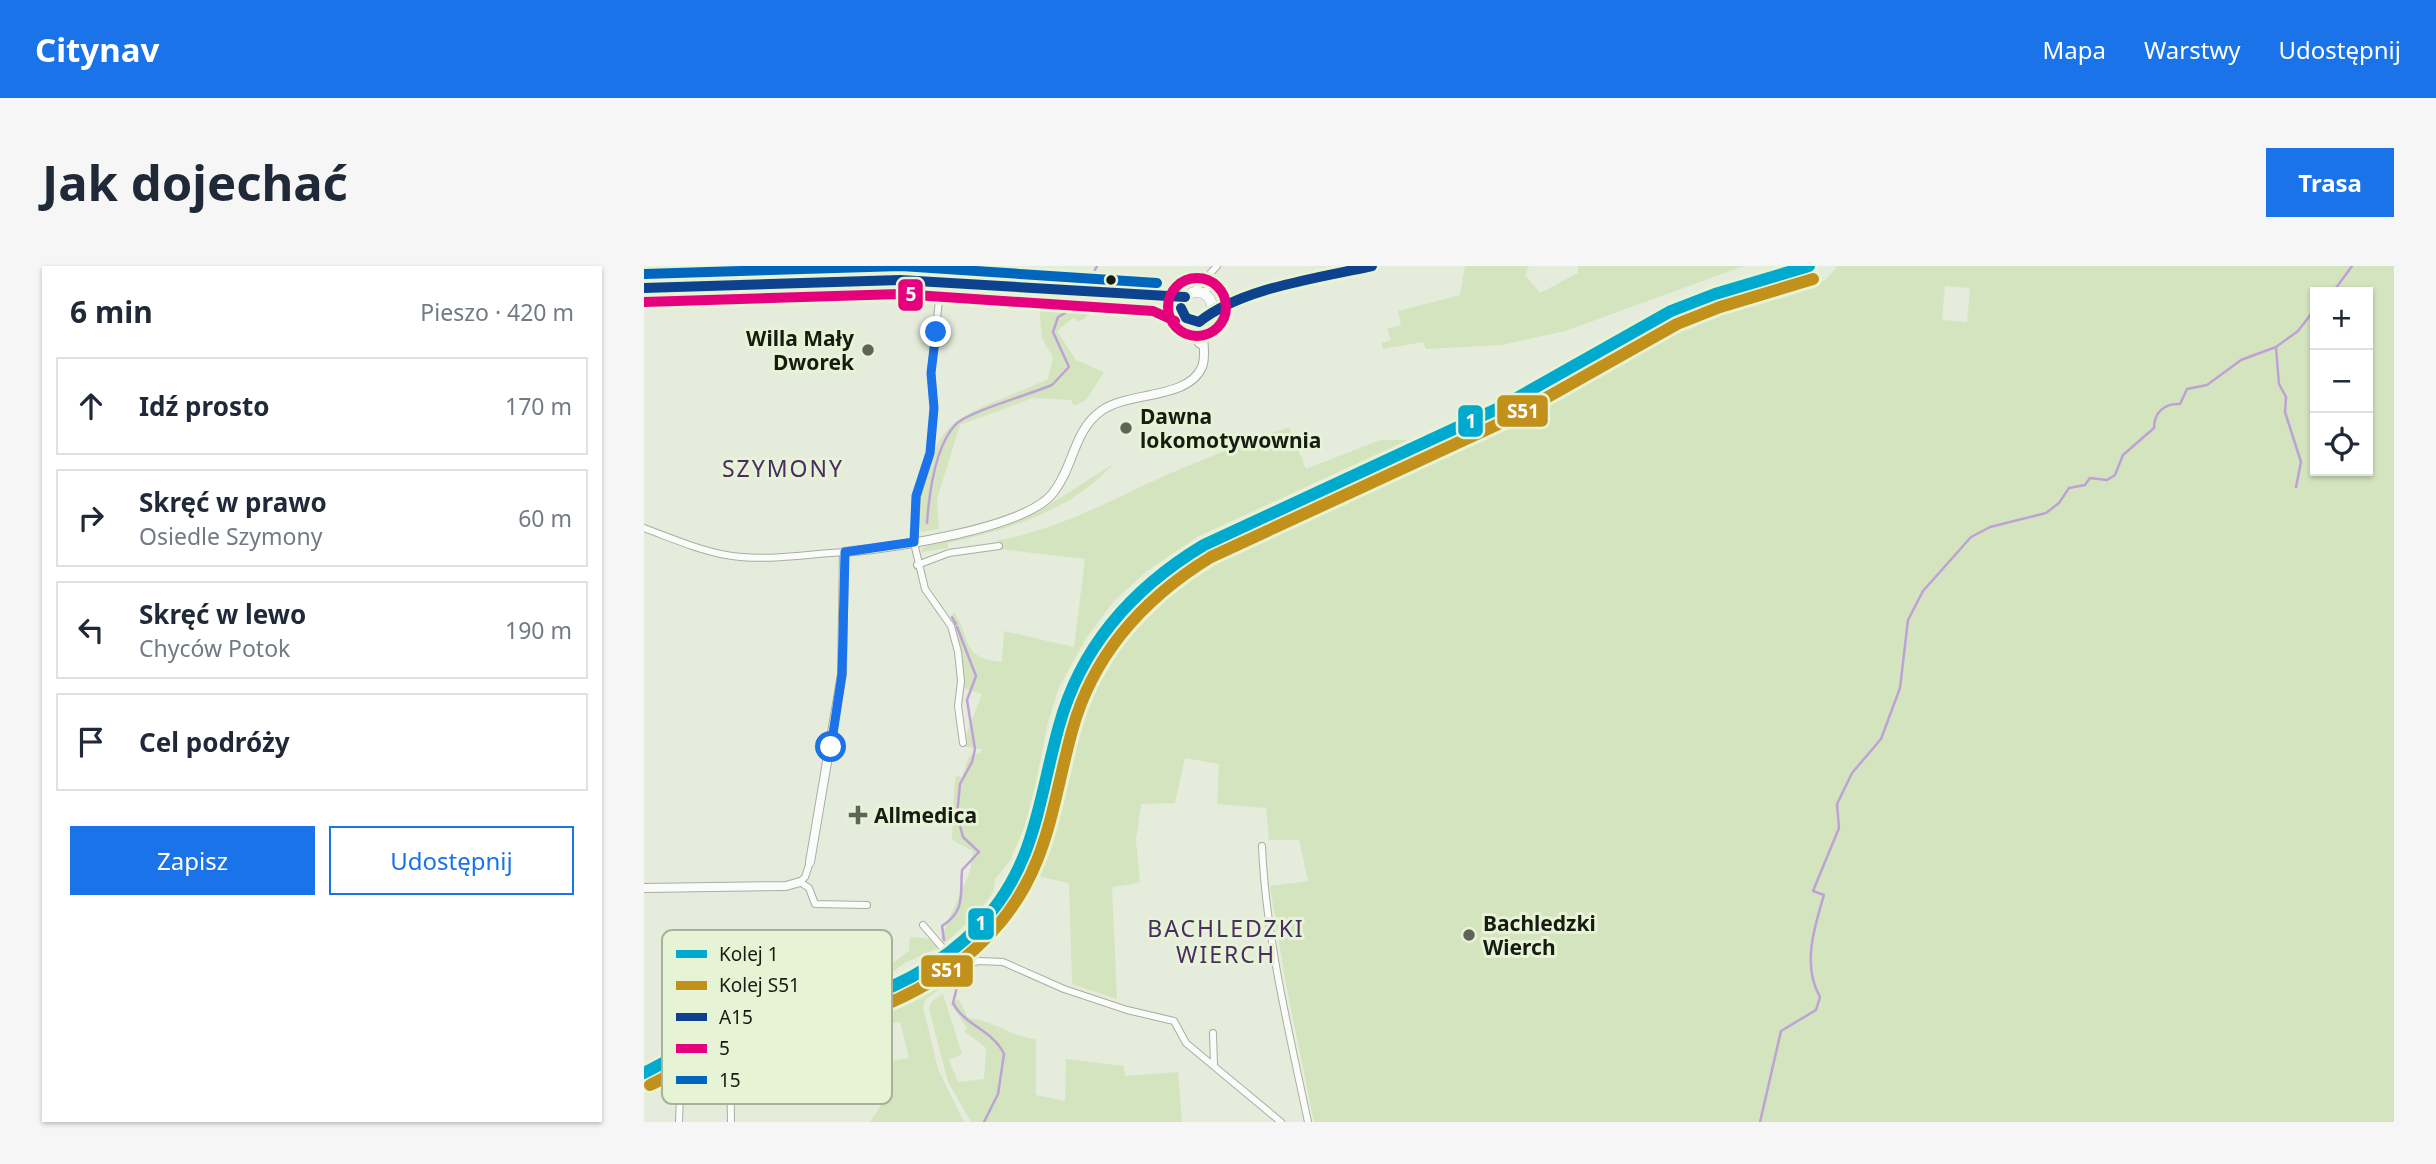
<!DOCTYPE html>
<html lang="pl">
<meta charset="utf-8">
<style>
body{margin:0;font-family:"Noto Sans",sans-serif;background:#f6f6f7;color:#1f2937}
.controls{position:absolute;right:21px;top:21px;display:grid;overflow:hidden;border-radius:0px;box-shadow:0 2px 5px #0004}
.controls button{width:63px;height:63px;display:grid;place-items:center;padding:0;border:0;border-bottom:2px solid #e0e1e3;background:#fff;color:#1f2937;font:35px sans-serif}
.stop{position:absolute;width:21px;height:21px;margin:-16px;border:5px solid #1a73e8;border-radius:50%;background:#fff}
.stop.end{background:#1a73e8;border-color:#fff;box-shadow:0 2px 7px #0008}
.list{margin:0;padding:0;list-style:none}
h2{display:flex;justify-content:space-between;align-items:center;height:91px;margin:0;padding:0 28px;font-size:30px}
h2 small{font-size:23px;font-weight:400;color:#747a83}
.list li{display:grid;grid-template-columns:46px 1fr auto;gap:21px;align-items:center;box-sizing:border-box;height:98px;margin:0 14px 14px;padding:0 14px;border:2px solid #e0e1e3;border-radius:0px}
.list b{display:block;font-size:26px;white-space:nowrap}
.list p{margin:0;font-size:23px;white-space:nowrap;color:#747a83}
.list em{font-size:23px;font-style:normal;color:#747a83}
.actions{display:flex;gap:14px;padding:21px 28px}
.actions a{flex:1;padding:16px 0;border:2px solid #1a73e8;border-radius:0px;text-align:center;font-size:24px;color:#1a73e8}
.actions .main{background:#1a73e8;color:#fff}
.icon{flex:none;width:38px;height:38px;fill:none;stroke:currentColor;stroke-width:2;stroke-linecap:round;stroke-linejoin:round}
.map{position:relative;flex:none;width:1750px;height:856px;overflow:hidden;border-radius:0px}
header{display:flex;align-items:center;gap:42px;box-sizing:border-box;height:98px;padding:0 35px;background:#1a73e8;color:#fff}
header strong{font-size:33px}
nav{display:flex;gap:38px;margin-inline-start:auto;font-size:24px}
.intro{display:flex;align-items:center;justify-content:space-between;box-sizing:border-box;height:168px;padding:0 42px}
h1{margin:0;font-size:49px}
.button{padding:18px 32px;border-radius:0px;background:#1a73e8;color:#fff;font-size:24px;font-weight:700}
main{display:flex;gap:42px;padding:0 42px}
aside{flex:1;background:#fff;border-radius:0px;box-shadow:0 2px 5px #0004}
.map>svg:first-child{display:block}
.green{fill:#d4e4bf;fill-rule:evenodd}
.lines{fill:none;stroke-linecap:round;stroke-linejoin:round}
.stream{stroke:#bea2d5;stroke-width:2.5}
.minor-casing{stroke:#a8aea1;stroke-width:8}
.tertiary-casing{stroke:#a8aea1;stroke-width:10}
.primary-casing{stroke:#a8aea1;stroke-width:11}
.minor{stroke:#fbfcfa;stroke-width:6}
.tertiary{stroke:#fbfcfa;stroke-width:8}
.primary{stroke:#fbfcfa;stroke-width:10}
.bus-1-casing{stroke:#e6f3d5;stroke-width:16}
.bus-2-casing{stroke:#e6f3d5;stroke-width:16}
.bus-3-casing{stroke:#e6f3d5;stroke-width:16}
.bus-1{stroke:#0d438e;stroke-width:10}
.bus-2{stroke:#e5007d;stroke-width:10}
.bus-3{stroke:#0065bd;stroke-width:10}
.rail-1-casing{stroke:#e6f3d5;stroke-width:18}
.rail-2-casing{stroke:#e6f3d5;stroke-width:18}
.rail-1{stroke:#00a9ce;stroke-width:12}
.rail-2{stroke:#c2911c;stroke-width:12}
.route{stroke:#1a73e8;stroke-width:9}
.bus-dot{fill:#171b11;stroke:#e6f3d5;stroke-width:2.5}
.poi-dot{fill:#5f6458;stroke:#e6f3d5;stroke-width:2.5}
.labels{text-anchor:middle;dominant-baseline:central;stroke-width:6;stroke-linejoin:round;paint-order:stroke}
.poi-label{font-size:21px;font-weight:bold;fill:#171b11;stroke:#e6f3d5;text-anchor:start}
.neighbourhood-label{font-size:23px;letter-spacing:2px;fill:#4b2b63;stroke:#e6f3d5}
.key{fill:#e6f3d5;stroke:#a8b29a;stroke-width:2}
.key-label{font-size:19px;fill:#171b11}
.line-badge{stroke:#e6f3d5;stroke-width:2.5}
.badge-label{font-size:19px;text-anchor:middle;font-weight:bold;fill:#fff}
</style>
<header>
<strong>Citynav</strong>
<nav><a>Mapa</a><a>Warstwy</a><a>Udostępnij</a></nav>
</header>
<div class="intro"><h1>Jak dojechać</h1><a class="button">Trasa</a></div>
<main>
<aside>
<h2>6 min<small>Pieszo · 420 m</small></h2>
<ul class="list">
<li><svg class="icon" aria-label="ahead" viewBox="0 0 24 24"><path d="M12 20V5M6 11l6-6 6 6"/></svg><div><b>Idź prosto</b></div><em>170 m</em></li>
<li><svg class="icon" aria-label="right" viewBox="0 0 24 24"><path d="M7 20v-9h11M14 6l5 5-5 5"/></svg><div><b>Skręć w prawo</b><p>Osiedle Szymony</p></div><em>60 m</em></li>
<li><svg class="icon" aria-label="left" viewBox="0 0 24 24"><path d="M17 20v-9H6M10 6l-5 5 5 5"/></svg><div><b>Skręć w lewo</b><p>Chyców Potok</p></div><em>190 m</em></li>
<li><svg class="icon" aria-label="arrive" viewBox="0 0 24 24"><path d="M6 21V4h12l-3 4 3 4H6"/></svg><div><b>Cel podróży</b></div></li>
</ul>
<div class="actions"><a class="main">Zapisz</a><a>Udostępnij</a></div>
</aside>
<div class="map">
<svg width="1750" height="856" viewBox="0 0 1750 856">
<rect width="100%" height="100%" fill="#e5ecdc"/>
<!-- green -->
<path class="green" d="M 821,0 L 885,0 L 881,9 L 896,27 L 934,7 L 934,0 L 1100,0 L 921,65 L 857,79 L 782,83 L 779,76 L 739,83 L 737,77 L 747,74 L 743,63 L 757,59 L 754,45 L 816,29 Z
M 1194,0 L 1750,0 L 1750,856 L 670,856 L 641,713 L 626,620 L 664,615 L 655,574 L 625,574 L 622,542 L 573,538 L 575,498 L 541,492 L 531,537 L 497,538 L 492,574 L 496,617 L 468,621 L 473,733 L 428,718 L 425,617 L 384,608 C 371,633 352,685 326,696 L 315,691 L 334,679 L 364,639 L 391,585 L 405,539 L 420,461 L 447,393 L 482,345 L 525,306 L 562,283 L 780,186 L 843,154 L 1039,45 L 1147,12 L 1161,21 L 1181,14 ZM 1301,20 L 1326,22 L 1323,56 L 1298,54 ZM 1671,26 L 1724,26 L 1724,205 L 1671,205 Z
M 394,30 L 449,34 L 443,50 L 435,56 L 429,52 L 413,65 L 432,94 L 460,106 L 442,134 L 430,140 L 427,134 L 389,132 L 316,159 L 293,233 L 295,263 L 277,266 L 272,257 C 292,143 306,157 404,113 L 409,92 L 398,72 Z
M 645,161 L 662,203 L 736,174 L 764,174 L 555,270 L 504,304 L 470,335 L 442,372 L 415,421 L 404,456 L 386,548 L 365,596 L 351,613 C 350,616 351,619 350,623 C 348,634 309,671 300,678 L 297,671 L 326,606 L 329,585 L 308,574 C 309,560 309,519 312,510 L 318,511 L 325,490 L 336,487 L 338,483 L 323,481 L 322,469 L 338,428 L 320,422 L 318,384 L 306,353 L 310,346 C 328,371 315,392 358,396 L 360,365 L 430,381 L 441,293 L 356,283 L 354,274 C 414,264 465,235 520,210 C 561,192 603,176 645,161 Z
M 469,198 C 428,245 363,264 304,277 L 304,282 L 277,286 L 279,281 L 341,265 L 394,246 Z
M 266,671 L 290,673 L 296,681 L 261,697 L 240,712 L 137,731 L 75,749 L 25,770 L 22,736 L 71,724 L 72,711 L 129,706 L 128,725 L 171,714 L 172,705 L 227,706 L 242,702 L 265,685 Z
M 307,697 L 306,715 L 282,733 L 279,741 L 294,803 L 320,856 L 226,856 L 236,841 L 231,798 L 265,792 L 256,756 L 121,779 C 82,797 39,796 0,815 L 0,812 C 35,795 70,774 108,763 C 186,742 240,755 307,697 Z
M 299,728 L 318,788 L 305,794 L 314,816 L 340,813 L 342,782 L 320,765 L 323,762 L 306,737 L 315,733 L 324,752 C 350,754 367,771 392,773 L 392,829 L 421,835 L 422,793 L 480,800 L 481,810 L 534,806 L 538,856 L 327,856 L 304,816 L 285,743 L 287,736 Z"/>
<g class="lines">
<!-- stream -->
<path class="stream" d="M 446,14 L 453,0
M 1689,26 L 1708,0
M 1632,82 L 1635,118 L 1642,131 L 1641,146 L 1657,196 L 1652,221
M 283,257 C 285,229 291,180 312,158 C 326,145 387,128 408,119 L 425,101 L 409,66 L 414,51 L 441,36
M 308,351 L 312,358
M 300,674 L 298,660 C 322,645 316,628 318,604 L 335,586 L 319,571 L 313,549 L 316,518 L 328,496 L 331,483 L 323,434 L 332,410 L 313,361
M 314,717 L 309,737 C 321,760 349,764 360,788 L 354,828 L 340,856
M 1116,856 L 1137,765 L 1172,744 L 1176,731 C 1158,700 1170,662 1180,629 L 1169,625 L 1195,562 L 1193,538 L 1208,507 L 1237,473 L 1256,422 L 1264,354 L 1279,325 L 1327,271 L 1346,261 L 1402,247 L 1415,237 L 1425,222 L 1441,219 L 1446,212 L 1463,214 L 1471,209 L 1479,189 L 1510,162 C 1510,146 1521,137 1536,138 L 1543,123 L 1563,119 L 1597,94 L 1632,81 L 1654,65 L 1671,43"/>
<!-- minor casing -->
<g class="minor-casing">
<path id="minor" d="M 16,0 L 17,21
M 297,16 L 287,107 L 290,142 L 286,187 L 273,230 L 270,277 L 281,323 L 307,360 L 314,386 L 317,415 L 314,440 L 319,477
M 550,25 L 573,0
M 562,28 L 567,7
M 0,262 C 27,272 54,284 82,289 C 121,296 161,288 200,286
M 273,299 L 305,287 L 355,280
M 618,580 C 622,673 645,765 664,856
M 166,596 L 161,611 L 156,616 L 165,622 L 171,638 L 223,639
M 279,659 L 315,701 L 335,695 L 359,696 L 420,723 L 483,744 L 530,755 L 542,777 L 637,856
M 569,767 L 570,799
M 86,792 L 87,856
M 35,856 L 37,802"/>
</g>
<!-- tertiary casing -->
<g class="tertiary-casing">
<path id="tertiary" d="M 548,55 L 555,77 L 558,79
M 166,596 L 198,408 L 200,286 C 246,282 381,263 409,227 C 430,201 429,165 457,145 C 484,125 544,134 558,101 C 564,86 555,68 561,54
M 0,622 L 142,620 L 156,616"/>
</g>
<!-- primary casing -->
<g class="primary-casing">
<path id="primary" d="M 0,22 L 256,14 L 541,31
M538 41a15 15 0 1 1 30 0a15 15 0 1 1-30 0Z
M 568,45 L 614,25 L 728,0"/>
</g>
<!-- minor -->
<use href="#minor" class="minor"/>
<!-- tertiary -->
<use href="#tertiary" class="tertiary"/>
<!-- primary -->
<use href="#primary" class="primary"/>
<!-- bus-1 casing -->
<g class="bus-1-casing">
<path id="bus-1" d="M 0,22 L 256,14 L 541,31
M 537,42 L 542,52 L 555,56 C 597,22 674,12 728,0"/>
</g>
<!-- bus-2 casing -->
<g class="bus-2-casing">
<path id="bus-2" d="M524 41a29 29 0 1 1 58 0a29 29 0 1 1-58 0Z
M 0,36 L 256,28 L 509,45 L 531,55"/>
</g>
<!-- bus-3 casing -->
<g class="bus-3-casing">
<path id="bus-3" d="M 0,8 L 257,0 L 513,17"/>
</g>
<!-- bus-1 -->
<use href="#bus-1" class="bus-1"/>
<!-- bus-2 -->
<use href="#bus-2" class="bus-2"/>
<!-- bus-3 -->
<use href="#bus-3" class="bus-3"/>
<!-- rail-1 casing -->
<g class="rail-1-casing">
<path id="rail-1" d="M 0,807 C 31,791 62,773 96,762 C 123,754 151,750 179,744 C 237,730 294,703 336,659 C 392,599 394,535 415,460 C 437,380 490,321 560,279 L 855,142 L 1027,45 L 1071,28 L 1165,0"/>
</g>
<!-- rail-2 casing -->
<g class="rail-2-casing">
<path id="rail-2" d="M 6,819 C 38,803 69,785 103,775 C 131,766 162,763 191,755 C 248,741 305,712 346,668 C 404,607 407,542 428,465 C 449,388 500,332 567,291 L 861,155 L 1033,58 L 1076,41 L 1169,13"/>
</g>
<!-- rail-1 -->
<use href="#rail-1" class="rail-1"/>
<!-- rail-2 -->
<use href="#rail-2" class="rail-2"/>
</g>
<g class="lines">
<!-- route -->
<path class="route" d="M 187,481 L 198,408 L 201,286 L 270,276 L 272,230 L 286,187 L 290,142 L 287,107 L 292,66"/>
</g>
<!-- markers -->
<circle class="bus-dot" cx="467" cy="14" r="6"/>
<g class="poi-dot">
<circle cx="224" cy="84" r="7"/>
<circle cx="482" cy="162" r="7"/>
<path d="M210.5 538.5h7v7h7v7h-7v7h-7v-7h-7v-7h7z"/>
<circle cx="825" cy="669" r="7"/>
</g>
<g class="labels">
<!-- poi labels -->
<g class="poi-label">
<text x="210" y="72" text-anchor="end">Willa Mały<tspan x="210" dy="24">Dworek</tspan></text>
<text x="496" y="150">Dawna<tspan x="496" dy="24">lokomotywownia</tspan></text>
<text x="230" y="549">Allmedica</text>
<text x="839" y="657">Bachledzki<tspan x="839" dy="24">Wierch</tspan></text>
</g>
<!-- neighbourhood labels -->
<g class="neighbourhood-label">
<text x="139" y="202">SZYMONY</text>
<text x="582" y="662">BACHLEDZKI<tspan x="582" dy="26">WIERCH</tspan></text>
</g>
</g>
<!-- legend -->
<rect x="18" y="664" width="230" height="174" rx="10" class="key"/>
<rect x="32" y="684" width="31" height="8" fill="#00a9ce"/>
<rect x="32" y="715" width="31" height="9" fill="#c2911c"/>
<rect x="32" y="747" width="31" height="8" fill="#0d438e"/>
<rect x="32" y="778" width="31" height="9" fill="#e5007d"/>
<rect x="32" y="810" width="31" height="8" fill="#0065bd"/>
<g class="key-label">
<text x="75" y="695">Kolej 1</text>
<text x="75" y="726">Kolej S51</text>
<text x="75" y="758">A15</text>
<text x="75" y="789">5</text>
<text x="75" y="821">15</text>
</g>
<g class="line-badge">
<rect x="253" y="12" width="27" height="34" rx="7" fill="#e5007d"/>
<rect x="852" y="128" width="53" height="34" rx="7" fill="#c2911c"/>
<rect x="813" y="138" width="27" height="34" rx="7" fill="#00a9ce"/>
<rect x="323" y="641" width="28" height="34" rx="7" fill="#00a9ce"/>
<rect x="276" y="688" width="54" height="34" rx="7" fill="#c2911c"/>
</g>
<g class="badge-label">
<text x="267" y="35">5</text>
<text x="879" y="152">S51</text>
<text x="827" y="162">1</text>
<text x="337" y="664">1</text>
<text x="303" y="711">S51</text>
</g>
</svg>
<div class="controls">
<button>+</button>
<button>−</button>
<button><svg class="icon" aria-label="locate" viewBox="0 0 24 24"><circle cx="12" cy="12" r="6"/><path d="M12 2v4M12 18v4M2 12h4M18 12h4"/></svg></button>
</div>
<div class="stop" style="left:187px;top:481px"></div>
<div class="stop end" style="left:292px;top:66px"></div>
</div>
</main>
